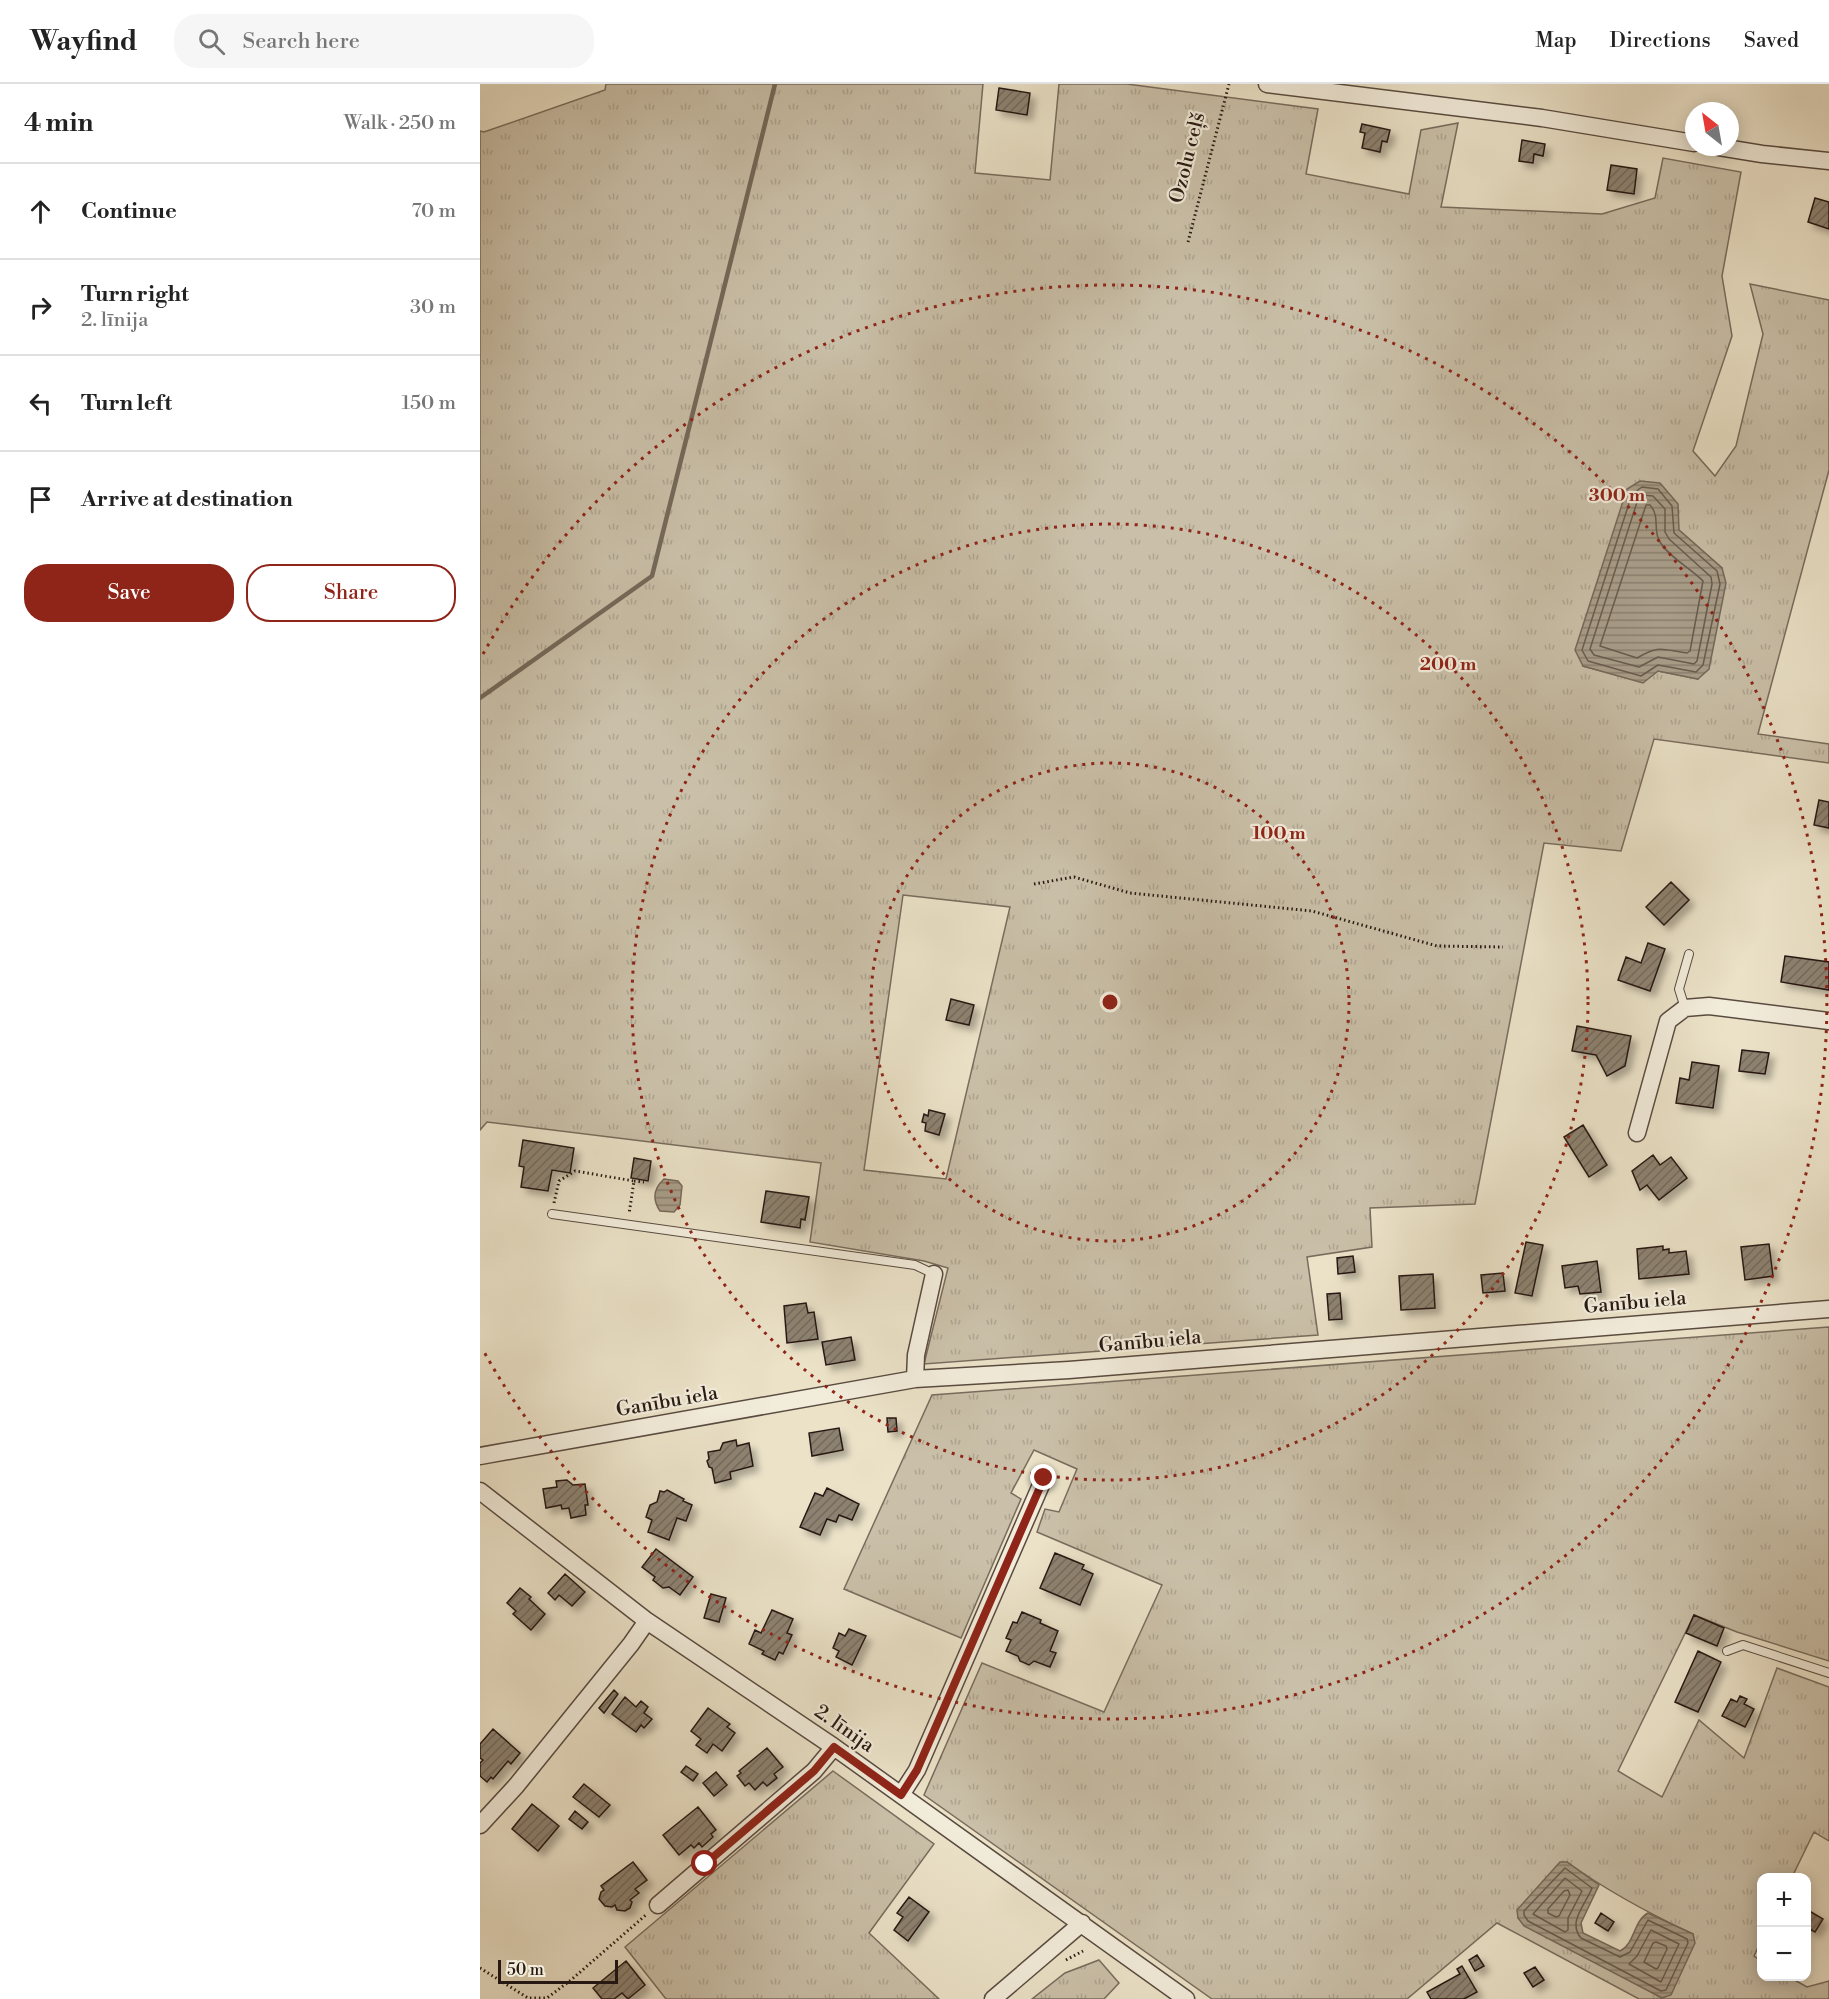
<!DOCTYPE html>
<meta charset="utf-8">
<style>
body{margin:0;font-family:"Libre Bodoni",serif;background:#f6f6f6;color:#222}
.controls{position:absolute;right:18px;bottom:18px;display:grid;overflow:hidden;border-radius:12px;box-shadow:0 3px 15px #0003}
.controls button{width:54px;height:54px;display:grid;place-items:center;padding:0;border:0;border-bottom:2px solid #e0e0e0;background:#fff;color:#222;font:30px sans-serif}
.compass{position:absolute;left:1205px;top:18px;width:54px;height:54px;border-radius:50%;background:#fff;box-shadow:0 3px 15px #0003;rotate:329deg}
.scale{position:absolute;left:18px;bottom:15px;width:120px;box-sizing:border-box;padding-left:6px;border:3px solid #281912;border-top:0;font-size:16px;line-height:21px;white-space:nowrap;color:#281912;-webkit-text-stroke:4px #f2ecdb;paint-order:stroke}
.stop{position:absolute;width:18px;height:18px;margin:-14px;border:4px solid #8f2418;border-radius:50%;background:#fff}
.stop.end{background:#8f2418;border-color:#fff;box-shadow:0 2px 6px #0008}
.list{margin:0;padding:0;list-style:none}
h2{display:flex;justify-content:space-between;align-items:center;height:78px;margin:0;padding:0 24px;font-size:26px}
h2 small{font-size:20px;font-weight:400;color:#767676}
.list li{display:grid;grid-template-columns:39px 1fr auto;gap:18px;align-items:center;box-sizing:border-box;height:96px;padding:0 24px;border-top:2px solid #e0e0e0}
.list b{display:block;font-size:22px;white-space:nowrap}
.list p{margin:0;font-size:20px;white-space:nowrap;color:#767676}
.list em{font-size:20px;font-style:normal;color:#767676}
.actions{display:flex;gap:12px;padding:18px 24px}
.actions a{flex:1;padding:14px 0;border:2px solid #8f2418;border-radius:24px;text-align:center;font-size:21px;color:#8f2418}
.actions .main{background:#8f2418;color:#fff}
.icon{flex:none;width:33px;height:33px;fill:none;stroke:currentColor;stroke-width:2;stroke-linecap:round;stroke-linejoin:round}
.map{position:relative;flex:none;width:1349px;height:1915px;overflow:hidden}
header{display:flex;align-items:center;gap:36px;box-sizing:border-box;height:84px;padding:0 30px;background:#fff;border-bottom:2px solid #e0e0e0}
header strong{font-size:28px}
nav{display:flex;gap:33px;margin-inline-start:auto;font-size:21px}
.search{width:420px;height:54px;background:#f6f6f6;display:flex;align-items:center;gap:15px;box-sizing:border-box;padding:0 21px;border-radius:24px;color:#767676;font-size:22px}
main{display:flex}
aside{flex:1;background:#fff}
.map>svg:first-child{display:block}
.grass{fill:url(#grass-tufts);stroke:#796c5e;stroke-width:1.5;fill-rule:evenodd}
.water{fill:url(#water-rules);stroke:#75695a;stroke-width:1.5}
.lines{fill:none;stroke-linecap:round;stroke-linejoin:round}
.shore{stroke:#685c4e;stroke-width:1.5}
.stream{stroke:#75695a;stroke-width:4.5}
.building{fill:url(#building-hatch);stroke:#281912;stroke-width:1.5;filter:url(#shadow)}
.service-casing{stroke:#594b40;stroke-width:10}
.minor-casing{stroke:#594b40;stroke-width:19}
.path{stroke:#281912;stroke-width:3;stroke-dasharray:1.5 3;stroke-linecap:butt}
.service{stroke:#f2ecdb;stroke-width:8}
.minor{stroke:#f2ecdb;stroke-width:16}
.route{stroke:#8f2418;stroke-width:8}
.ring{fill:none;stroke:#8f2418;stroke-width:3;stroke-dasharray:3 6}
.labels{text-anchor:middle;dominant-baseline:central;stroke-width:4.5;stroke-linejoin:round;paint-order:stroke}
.street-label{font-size:20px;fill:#281912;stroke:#f2ecdb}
.centre{fill:#8f2418;stroke:#f2ecdb;stroke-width:3}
.ring-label{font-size:18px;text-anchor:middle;font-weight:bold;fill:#8f2418;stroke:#f2ecdb;stroke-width:4.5;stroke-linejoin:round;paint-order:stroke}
</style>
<header>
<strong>Wayfind</strong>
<div class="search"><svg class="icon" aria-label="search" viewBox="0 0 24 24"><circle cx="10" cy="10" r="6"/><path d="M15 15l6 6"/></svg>Search here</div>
<nav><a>Map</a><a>Directions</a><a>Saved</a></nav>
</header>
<main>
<aside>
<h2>4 min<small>Walk · 250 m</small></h2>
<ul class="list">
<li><svg class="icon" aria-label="ahead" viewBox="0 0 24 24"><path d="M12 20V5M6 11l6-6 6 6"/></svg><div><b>Continue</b></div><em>70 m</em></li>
<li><svg class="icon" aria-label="right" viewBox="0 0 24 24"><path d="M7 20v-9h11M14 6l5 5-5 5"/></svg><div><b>Turn right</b><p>2. līnija</p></div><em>30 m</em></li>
<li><svg class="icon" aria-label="left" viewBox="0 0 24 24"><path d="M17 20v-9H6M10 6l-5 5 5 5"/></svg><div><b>Turn left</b></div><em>150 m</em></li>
<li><svg class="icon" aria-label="arrive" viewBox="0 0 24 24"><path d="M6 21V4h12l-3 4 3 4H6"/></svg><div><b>Arrive at destination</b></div></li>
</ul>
<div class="actions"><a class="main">Save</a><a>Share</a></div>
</aside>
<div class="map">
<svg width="1349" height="1915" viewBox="0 0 1349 1915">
<defs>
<pattern id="grass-tufts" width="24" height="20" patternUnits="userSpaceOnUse" patternTransform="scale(1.5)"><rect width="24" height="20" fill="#cac0a9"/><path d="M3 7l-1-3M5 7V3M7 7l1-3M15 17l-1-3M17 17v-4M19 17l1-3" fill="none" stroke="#aea490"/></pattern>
<pattern id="water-rules" width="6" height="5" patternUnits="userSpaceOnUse" patternTransform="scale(1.5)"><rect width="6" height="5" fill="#a99e8a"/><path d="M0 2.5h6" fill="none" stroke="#8a806f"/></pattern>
<pattern id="building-hatch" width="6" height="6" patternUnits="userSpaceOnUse" patternTransform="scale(1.5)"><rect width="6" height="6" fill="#8d8271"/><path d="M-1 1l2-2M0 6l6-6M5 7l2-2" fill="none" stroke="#736a5b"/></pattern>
<filter id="shadow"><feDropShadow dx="5.5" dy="5.5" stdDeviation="3" flood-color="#0004"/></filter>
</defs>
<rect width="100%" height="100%" fill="#ebe2c8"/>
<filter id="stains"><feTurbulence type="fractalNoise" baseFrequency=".00333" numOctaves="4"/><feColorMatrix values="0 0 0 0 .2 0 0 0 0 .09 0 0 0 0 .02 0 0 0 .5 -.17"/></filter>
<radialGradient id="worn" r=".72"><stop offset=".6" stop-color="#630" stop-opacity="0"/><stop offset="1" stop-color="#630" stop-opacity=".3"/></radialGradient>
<!-- grass -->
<path class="grass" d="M 126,0 L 503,0 L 495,89 L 570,96 L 579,0 L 647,0 L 838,25 L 826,90 L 929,110 L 941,46 L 978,39 L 961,123 L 1122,130 L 1175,114 L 1183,74 L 1261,88 L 1242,192 L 1252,252 L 1213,367 L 1235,392 L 1256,362 L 1283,250 L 1270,200 L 1349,216 L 1349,386 L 1278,650 L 1349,660 L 1349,679 L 1174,655 L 1141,767 L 1064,759 L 995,1120 L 890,1124 L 892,1163 L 827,1173 L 838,1251 L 444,1280 L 468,1184 L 444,1177 L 330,1158 L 341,1079 L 7,1038 L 0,1046 L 0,47 L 4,48 L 125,6 ZM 1199,446 L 1242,484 L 1218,595 L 1178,587 L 1163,598 L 1103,582 ZM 423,811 L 530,823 L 466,1095 L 384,1086 Z
M 1349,1243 L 1349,1577 L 1257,1548 L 1214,1531 L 1138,1687 L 1182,1713 L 1219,1636 L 1264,1674 L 1297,1584 L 1349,1603 L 1349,1757 L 1334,1748 L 1312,1793 L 1282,1794 L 1281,1857 L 1274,1872 L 1281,1877 L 1282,1892 L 1309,1893 L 1327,1903 L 1349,1897 L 1349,1915 L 1159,1915 L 1017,1839 L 927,1915 L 732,1915 L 444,1711 L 502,1579 L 624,1628 L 682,1501 L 557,1448 L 565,1425 L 579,1428 L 597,1385 L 554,1366 L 531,1409 L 541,1415 L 481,1554 L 364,1505 L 452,1311 ZM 1087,1778 C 1127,1807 1168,1829 1213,1850 L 1182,1914 L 1038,1834 Z
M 353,1687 L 454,1760 L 389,1849 L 459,1915 L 186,1915 L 145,1863 Z
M 619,1876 L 639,1899 L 624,1915 L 552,1915 L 585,1889 Z"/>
<!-- water -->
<path class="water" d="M 1160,397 L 1180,399 L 1198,420 L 1199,446 L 1242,484 L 1246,499 L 1229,585 L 1218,595 L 1178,587 L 1163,599 L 1103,582 L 1095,566 L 1147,405 Z
M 184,1095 L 198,1097 L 202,1102 L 200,1121 L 194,1128 L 180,1127 C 172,1115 174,1104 184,1095 Z
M 1080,1778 L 1087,1778 L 1119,1801 L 1101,1839 L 1103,1849 L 1140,1867 C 1155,1860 1153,1837 1168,1829 L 1213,1850 L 1215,1859 L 1191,1911 L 1182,1914 L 1044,1842 L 1038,1834 L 1037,1826 Z"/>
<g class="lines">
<!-- shore -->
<path class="shore" d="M 1162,403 L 1178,405 L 1192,422 L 1194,449 L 1237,487 L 1240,500 L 1223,581 L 1216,588 L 1178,581 L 1161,592 L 1108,577 L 1102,566 L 1152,410 Z
M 1163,411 L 1173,412 L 1185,425 L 1185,448 L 1189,455 L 1231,493 L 1232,500 L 1217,577 L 1214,580 L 1178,573 L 1159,583 L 1114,571 L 1110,565 L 1158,415 Z
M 1166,421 L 1170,421 C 1181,434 1172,445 1180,458 C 1189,473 1210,484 1223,497 L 1210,567 L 1207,569 C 1183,566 1180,560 1157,574 L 1120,562 Z
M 1085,1784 L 1112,1804 C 1106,1820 1087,1838 1101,1854 L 1140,1873 L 1150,1868 L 1168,1836 L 1207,1855 L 1208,1859 L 1186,1906 L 1181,1907 L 1048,1837 L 1044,1831 L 1044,1827 Z
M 1085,1794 L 1102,1807 L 1088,1834 L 1088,1846 L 1085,1848 L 1053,1830 Z
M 1088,1806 L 1090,1811 L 1079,1832 L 1076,1833 L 1068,1829 L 1068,1825 L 1084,1807 Z
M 1171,1846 L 1199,1860 L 1181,1898 L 1149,1880 L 1157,1872 Z
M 1176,1858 L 1186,1862 L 1187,1865 L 1178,1884 L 1176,1885 L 1164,1878 L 1173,1859 Z"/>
<!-- stream -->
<path class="stream" d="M 0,614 L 172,492 L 295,0"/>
</g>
<!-- building -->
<path class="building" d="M 519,4 L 550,9 L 547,31 L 516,26 Z
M 882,40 L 910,46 L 907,58 L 902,57 L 900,68 L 882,64 L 885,49 L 880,48 Z
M 1042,56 L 1065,60 L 1063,72 L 1054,70 L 1053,79 L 1039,77 Z
M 1131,81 L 1157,85 L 1154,110 L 1127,106 Z
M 1335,114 L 1349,118 L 1349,145 L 1328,138 Z
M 1339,716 L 1349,718 L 1349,744 L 1334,741 Z
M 1191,798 L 1209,816 L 1184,841 L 1166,823 Z
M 1168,859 L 1185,865 L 1170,907 L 1138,896 L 1146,873 L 1161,879 Z
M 1305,872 L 1349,878 L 1349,906 L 1301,898 Z
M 471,915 L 494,921 L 489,941 L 466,936 Z
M 1097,942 L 1151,952 L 1145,982 L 1127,992 L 1116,971 L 1092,967 Z
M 1262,966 L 1289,969 L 1285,990 L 1259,987 Z
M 1212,978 L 1239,982 L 1233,1024 L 1196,1019 L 1200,994 L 1209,996 Z
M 449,1026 L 465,1030 L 459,1051 L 445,1047 L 446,1039 L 442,1038 L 444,1030 L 448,1032 Z
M 1103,1041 L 1127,1081 L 1109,1093 L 1084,1053 Z
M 43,1056 L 94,1064 L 90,1089 L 72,1086 L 68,1107 L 41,1103 L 44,1083 L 39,1082 Z
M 1173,1071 L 1180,1081 L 1191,1073 L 1207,1094 L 1179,1116 L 1167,1101 L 1160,1106 L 1152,1087 Z
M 154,1074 L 171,1077 L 168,1097 L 151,1094 Z
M 286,1107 L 329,1113 L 325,1136 L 321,1135 L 320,1144 L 281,1138 Z
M 1046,1158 L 1063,1161 L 1052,1212 L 1035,1209 Z
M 1289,1160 L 1293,1192 L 1265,1196 L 1261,1163 Z
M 1183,1162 L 1183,1166 L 1189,1165 L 1189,1169 L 1206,1167 L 1209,1190 L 1159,1195 L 1157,1165 Z
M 873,1172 L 875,1188 L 858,1190 L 857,1174 Z
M 1117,1177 L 1121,1208 L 1100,1210 L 1098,1202 L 1085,1204 L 1082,1182 Z
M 1023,1189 L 1025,1207 L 1003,1209 L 1001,1191 Z
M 953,1190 L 955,1224 L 921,1226 L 919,1192 Z
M 860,1209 L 862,1235 L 849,1236 L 847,1210 Z
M 326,1219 L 328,1229 L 334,1228 L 338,1255 L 307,1259 L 304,1222 Z
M 371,1253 L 375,1276 L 346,1281 L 342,1258 Z
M 407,1334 L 416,1334 L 417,1347 L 408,1348 Z
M 359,1344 L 363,1366 L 332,1372 L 329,1349 Z
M 256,1356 L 257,1362 L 269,1359 L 273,1382 L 250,1388 L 251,1395 L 235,1399 L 232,1384 L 229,1383 L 227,1377 L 229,1375 L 228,1368 L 240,1366 L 243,1359 Z
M 87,1396 L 93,1401 L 105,1400 L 108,1421 L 105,1421 L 106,1431 L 91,1434 L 89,1424 L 82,1425 L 81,1421 L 66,1424 L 63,1405 L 77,1403 L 76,1397 Z
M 347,1404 L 379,1420 L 372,1436 L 359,1431 L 356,1438 L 347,1435 L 340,1451 L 320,1443 L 335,1409 L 343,1412 Z
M 187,1406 L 204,1415 L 203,1417 L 212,1421 L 206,1437 L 197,1434 L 189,1456 L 168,1448 L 172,1436 L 166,1433 L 170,1421 L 177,1418 L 180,1407 L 184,1408 Z
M 176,1465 L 213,1493 L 200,1511 L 189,1503 L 183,1504 L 173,1496 L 175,1493 L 162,1483 Z
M 575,1469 L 604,1481 L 602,1485 L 613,1490 L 600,1521 L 560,1504 Z
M 85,1490 L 105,1508 L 92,1522 L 79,1511 L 75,1516 L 68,1509 Z
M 40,1504 L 51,1513 L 49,1515 L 65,1530 L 51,1546 L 33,1530 L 36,1527 L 27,1519 Z
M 231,1510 L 246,1514 L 239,1538 L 224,1534 Z
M 292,1526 L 313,1535 L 307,1549 L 312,1551 L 303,1570 L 299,1568 L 295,1576 L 282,1570 L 284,1567 L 269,1560 L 275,1546 L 281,1549 Z
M 542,1528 L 561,1536 L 560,1539 L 578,1547 L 570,1567 L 576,1569 L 570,1583 L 554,1577 L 549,1581 L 540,1577 L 538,1572 L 526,1567 L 531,1556 L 526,1554 L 533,1538 L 537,1539 Z
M 1214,1531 L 1244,1544 L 1237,1562 L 1206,1549 Z
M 369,1545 L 386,1552 L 372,1581 L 356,1573 L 359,1567 L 353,1564 L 359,1549 L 365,1552 Z
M 1218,1567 L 1241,1578 L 1218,1628 L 1195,1618 Z
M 134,1606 L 138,1610 L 124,1629 L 119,1624 Z
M 1260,1612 L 1267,1615 L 1264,1620 L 1274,1625 L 1265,1643 L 1242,1632 L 1251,1615 L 1257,1618 Z
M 145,1613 L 156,1623 L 161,1617 L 168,1623 L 164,1629 L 172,1635 L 164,1644 L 161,1641 L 156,1648 L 132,1630 Z
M 228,1624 L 250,1640 L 247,1643 L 255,1649 L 242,1667 L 233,1660 L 227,1669 L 216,1661 L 221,1655 L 211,1647 Z
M 13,1645 L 40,1669 L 31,1680 L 28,1677 L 13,1695 L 11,1693 L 7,1698 L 0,1692 L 0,1679 L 3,1676 L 0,1674 L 0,1660 Z
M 287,1664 L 303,1683 L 294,1690 L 297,1694 L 287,1702 L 283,1698 L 275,1706 L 269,1699 L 265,1702 L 257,1692 L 261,1689 L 259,1687 Z
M 206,1682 L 218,1690 L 213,1697 L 201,1688 Z
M 236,1688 L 247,1701 L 234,1712 L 223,1699 Z
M 104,1700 L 130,1721 L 119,1733 L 93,1713 Z
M 52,1720 L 79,1742 L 58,1767 L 32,1745 Z
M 218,1723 L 236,1746 L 231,1750 L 233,1753 L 222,1763 L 219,1759 L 214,1764 L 211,1761 L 199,1771 L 183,1751 Z
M 95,1727 L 108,1738 L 102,1745 L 89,1735 Z
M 153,1778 L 167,1796 L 155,1805 L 159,1809 L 150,1816 L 152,1818 L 150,1824 L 145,1827 L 137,1826 L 135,1821 L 132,1823 L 125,1822 L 119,1815 L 121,1808 L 124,1806 L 121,1802 Z
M 429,1813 L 449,1828 L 428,1857 L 414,1846 L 423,1833 L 417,1829 Z
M 1326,1825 L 1343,1835 L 1335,1848 L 1326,1843 Z
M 1121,1829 L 1134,1838 L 1128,1847 L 1115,1839 Z
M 997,1871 L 1004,1882 L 995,1887 L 989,1876 Z
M 146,1877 L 165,1901 L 148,1915 L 142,1909 L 134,1915 L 122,1915 L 113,1904 Z
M 982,1882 L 997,1908 L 984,1915 L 951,1915 L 947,1908 L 980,1890 L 977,1885 Z
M 1055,1883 L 1064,1896 L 1053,1903 L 1044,1889 Z"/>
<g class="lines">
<!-- service casing -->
<g class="service-casing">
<path id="service" d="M 1205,924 L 1199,905 L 1209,870
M 72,1130 L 435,1181 L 454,1190
M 1247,1567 L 1263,1561 L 1349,1589"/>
</g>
<!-- minor casing -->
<g class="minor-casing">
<path id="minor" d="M 787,0 L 1062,34 L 1214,59
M 1239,63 L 1282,70 L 1349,77
M 1157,1049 L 1188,937 L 1205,924 L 1229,922 L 1349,937
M 435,1295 L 436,1271 L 454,1190
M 0,1372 L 435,1295 L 589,1286 L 1349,1225
M 0,1407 L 167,1537 L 354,1663 L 706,1915
M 421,1711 L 437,1686 L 564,1394
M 0,1741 L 36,1702 L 151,1560 L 167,1537
M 178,1821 L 334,1687 L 354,1663
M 513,1915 L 602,1839"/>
</g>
<!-- path -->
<path class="path" d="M 708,158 L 749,0
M 554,800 L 594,793 L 650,809 L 832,827 L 957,862 L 1023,863
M 154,1097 L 164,1098
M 74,1119 L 79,1097 L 95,1087 L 154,1097 L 149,1130
M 586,1876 L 603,1867
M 0,1884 L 48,1914 L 67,1914 L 91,1896 L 167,1830"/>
<!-- service -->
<use href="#service" class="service"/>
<!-- minor -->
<use href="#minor" class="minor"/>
</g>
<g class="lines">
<!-- route -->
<path class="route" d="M 225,1780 L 334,1687 L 354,1663 L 421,1711 L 437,1686 L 564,1394"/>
</g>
<!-- distance rings -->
<g class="ring">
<circle cx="630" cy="918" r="239"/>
<circle cx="630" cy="918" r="478"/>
<path d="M3 570A717 717 0 1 1 3 1266"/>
</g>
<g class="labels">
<!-- street labels -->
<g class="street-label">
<text transform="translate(708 74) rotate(-76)">Ozolu ceļš</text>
<text transform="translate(1155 1219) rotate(-5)">Ganību iela</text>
<text transform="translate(670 1258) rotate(-5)">Ganību iela</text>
<text transform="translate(187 1318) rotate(-10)">Ganību iela</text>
<text transform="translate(364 1645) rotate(35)">2. līnija</text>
</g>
</g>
<circle cx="630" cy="918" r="9" class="centre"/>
<g class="ring-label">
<text x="1137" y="417">300 m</text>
<text x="968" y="586">200 m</text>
<text x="799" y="755">100 m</text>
</g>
<rect width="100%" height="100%" filter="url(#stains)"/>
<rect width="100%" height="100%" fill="url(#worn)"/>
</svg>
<div class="controls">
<button>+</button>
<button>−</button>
</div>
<svg class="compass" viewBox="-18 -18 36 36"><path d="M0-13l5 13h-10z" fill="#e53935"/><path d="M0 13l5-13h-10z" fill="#767676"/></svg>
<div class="scale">50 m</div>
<div class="stop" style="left:225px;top:1780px"></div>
<div class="stop end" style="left:564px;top:1394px"></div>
</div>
</main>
